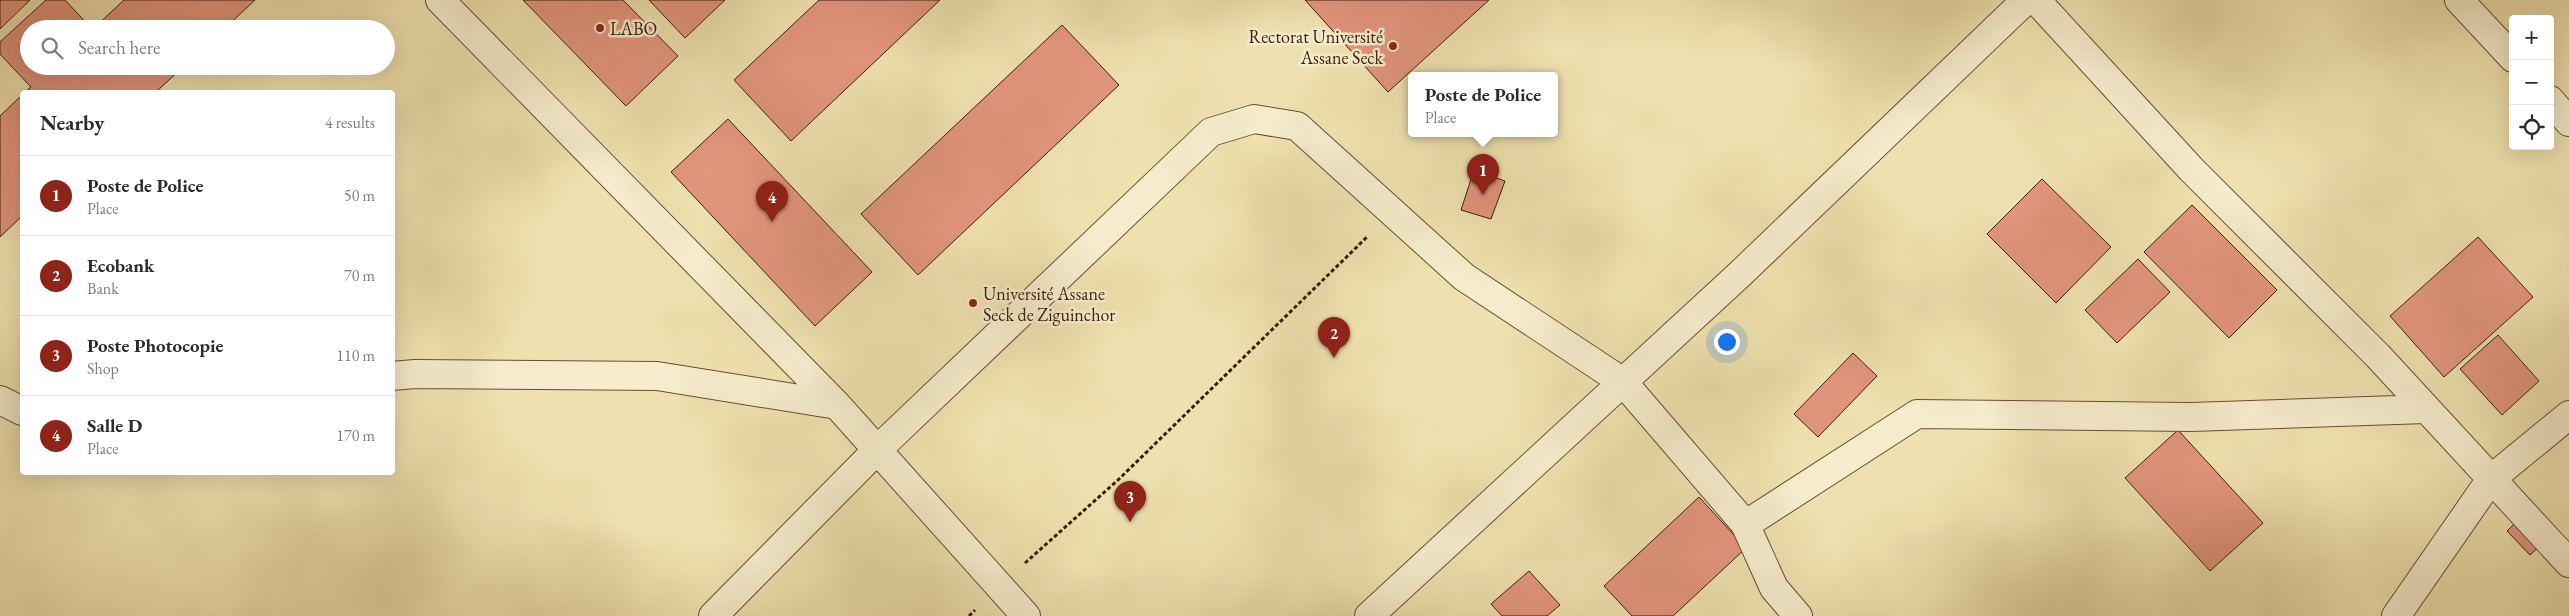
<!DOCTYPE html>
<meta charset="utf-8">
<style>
body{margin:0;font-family:"EB Garamond",serif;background:#f7f7f7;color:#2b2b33}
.controls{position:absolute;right:15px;top:15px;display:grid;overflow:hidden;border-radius:5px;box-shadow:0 5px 20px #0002}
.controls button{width:45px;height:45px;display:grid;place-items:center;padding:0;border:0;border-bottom:1px solid #e1e1e2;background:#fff;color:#2b2b33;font:25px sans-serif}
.you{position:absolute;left:1726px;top:341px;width:18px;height:18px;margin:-12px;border:4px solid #fff;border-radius:50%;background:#1a73e8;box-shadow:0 0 0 8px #1a73e833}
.badge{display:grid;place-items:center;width:32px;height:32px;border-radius:50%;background:#8f2418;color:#fff;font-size:16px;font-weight:700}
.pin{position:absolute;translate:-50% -41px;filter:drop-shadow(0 1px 2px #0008)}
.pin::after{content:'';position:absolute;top:26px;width:18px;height:15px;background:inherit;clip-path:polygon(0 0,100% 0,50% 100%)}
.popup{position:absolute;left:1408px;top:72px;width:150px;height:65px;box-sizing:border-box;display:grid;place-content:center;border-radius:5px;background:#fff;filter:drop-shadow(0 1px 4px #0005);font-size:16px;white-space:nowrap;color:#7c7c81}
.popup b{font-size:19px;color:#2b2b33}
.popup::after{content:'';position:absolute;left:50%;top:100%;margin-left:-10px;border:10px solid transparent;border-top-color:#fff}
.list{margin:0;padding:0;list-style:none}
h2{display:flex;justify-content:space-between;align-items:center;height:65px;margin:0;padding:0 20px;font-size:21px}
h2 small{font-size:16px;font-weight:400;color:#7c7c81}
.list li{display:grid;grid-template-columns:32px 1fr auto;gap:15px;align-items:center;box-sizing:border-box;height:80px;padding:0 20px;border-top:1px solid #e1e1e2}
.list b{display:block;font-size:19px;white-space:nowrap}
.list p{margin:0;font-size:16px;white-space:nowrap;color:#7c7c81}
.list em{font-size:16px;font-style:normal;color:#7c7c81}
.icon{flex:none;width:28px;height:28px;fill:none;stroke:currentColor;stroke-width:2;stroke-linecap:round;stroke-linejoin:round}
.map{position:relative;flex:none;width:2569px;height:616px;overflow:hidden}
.search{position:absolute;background:#fff;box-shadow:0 5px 20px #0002;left:20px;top:20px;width:375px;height:55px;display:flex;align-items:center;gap:12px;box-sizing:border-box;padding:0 18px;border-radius:28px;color:#7c7c81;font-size:19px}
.panel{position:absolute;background:#fff;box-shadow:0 5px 20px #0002;left:20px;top:90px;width:375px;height:385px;border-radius:5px}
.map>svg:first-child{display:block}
.building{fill:#e2957d;stroke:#391d0b}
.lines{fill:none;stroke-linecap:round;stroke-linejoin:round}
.minor-casing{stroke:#664e34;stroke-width:30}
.path{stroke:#391d0b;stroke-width:3;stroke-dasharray:4 2.5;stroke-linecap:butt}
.minor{stroke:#f5eccb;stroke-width:28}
.poi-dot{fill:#8f2418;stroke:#f5eccb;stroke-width:2}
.labels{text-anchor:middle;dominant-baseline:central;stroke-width:5;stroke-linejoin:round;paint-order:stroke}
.poi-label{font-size:18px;fill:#391d0b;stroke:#f5eccb;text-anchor:start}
</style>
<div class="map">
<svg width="2569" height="616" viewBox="0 0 2569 616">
<rect width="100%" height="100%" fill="#efe1af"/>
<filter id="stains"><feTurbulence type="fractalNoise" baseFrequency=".004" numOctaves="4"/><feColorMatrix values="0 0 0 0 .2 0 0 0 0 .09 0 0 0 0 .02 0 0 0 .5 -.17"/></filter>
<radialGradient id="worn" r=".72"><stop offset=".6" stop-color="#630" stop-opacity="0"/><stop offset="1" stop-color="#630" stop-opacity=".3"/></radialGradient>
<!-- building -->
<path class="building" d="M 0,0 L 30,0 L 0,29 Z
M 46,0 L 65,0 L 92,29 L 29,29 L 29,66 L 184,66 L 156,92 L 25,92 L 31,87 L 0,54 L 0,42 Z
M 124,0 L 255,0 L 224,29 L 93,29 Z
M 523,0 L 623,0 L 678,56 L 626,106 Z
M 649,0 L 725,0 L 685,38 Z
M 819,0 L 940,0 L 791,141 L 734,80 Z
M 1305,0 L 1489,0 L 1388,92 Z
M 1062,25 L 1119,85 L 918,275 L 861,214 Z
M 22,95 L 22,216 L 0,237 L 0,116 Z
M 728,119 L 872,272 L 815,326 L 671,172 Z
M 1474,170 L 1505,181 L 1491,219 L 1461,210 Z
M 2042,179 L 2111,247 L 2056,303 L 1987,234 Z
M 2192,205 L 2277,290 L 2229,338 L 2144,252 Z
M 2478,237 L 2533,297 L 2444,377 L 2390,316 Z
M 2138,259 L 2170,292 L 2117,343 L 2085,310 Z
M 2498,335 L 2539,381 L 2502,415 L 2460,369 Z
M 1853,353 L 1877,376 L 1818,437 L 1794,414 Z
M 2178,430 L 2263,523 L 2210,571 L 2125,478 Z
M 1699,497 L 1746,548 L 1673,616 L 1632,616 L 1604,586 Z
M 2520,518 L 2544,542 L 2530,555 L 2507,531 Z
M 1529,571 L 1560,605 L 1547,616 L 1502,616 L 1491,604 Z"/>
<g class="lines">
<!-- minor casing -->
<g class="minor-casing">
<path id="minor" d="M 440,0 L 837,405 L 1026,616
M 2036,0 L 2191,169 L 2378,356 L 2569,563
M 2459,0 L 2513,58
M 2550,100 L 2569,122
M 392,376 L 415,374 L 657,376 L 837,405
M 0,400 L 22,411
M 1745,525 L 1917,414 L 2191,417 L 2426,409
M 713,616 L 876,451 L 1211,132 L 1254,119 L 1297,126 L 1464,277 L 1623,382 L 1745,524 L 1774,588 L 1798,616
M 1369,616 L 1739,275 L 2026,0
M 2396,616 L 2491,479 L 2569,415"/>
</g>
<!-- path -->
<path class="path" d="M 1025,563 L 1118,480 L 1368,236
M 969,616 L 975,610"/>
<!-- minor -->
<use href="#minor" class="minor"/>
</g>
<!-- markers -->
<g class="poi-dot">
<circle cx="600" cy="28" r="5"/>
<circle cx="1393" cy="46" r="5"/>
<circle cx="973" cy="303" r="5"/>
</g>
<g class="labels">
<!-- poi labels -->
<g class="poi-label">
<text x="610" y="28">LABO</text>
<text x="1383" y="36" text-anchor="end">Rectorat Université<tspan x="1383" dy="21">Assane Seck</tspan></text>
<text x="983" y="293">Université Assane<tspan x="983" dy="21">Seck de Ziguinchor</tspan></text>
</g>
</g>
<rect width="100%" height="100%" filter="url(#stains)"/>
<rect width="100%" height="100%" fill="url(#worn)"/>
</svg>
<div class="controls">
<button>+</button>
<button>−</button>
<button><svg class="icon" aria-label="locate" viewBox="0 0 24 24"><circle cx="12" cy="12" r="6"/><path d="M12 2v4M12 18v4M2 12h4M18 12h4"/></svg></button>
</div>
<div class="you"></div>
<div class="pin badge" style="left:1483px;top:195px">1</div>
<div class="popup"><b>Poste de Police</b>Place</div>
<div class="pin badge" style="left:1334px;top:358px">2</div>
<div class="pin badge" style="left:1130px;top:522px">3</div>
<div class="pin badge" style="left:772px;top:222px">4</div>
<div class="search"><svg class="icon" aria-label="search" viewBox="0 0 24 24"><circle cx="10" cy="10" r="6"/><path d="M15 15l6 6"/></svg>Search here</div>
<section class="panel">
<h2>Nearby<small>4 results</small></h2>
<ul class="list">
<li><span class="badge">1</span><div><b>Poste de Police</b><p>Place</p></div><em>50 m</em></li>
<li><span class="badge">2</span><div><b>Ecobank</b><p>Bank</p></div><em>70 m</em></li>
<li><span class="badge">3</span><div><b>Poste Photocopie</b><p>Shop</p></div><em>110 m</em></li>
<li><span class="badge">4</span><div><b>Salle D</b><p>Place</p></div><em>170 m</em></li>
</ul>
</section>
</div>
